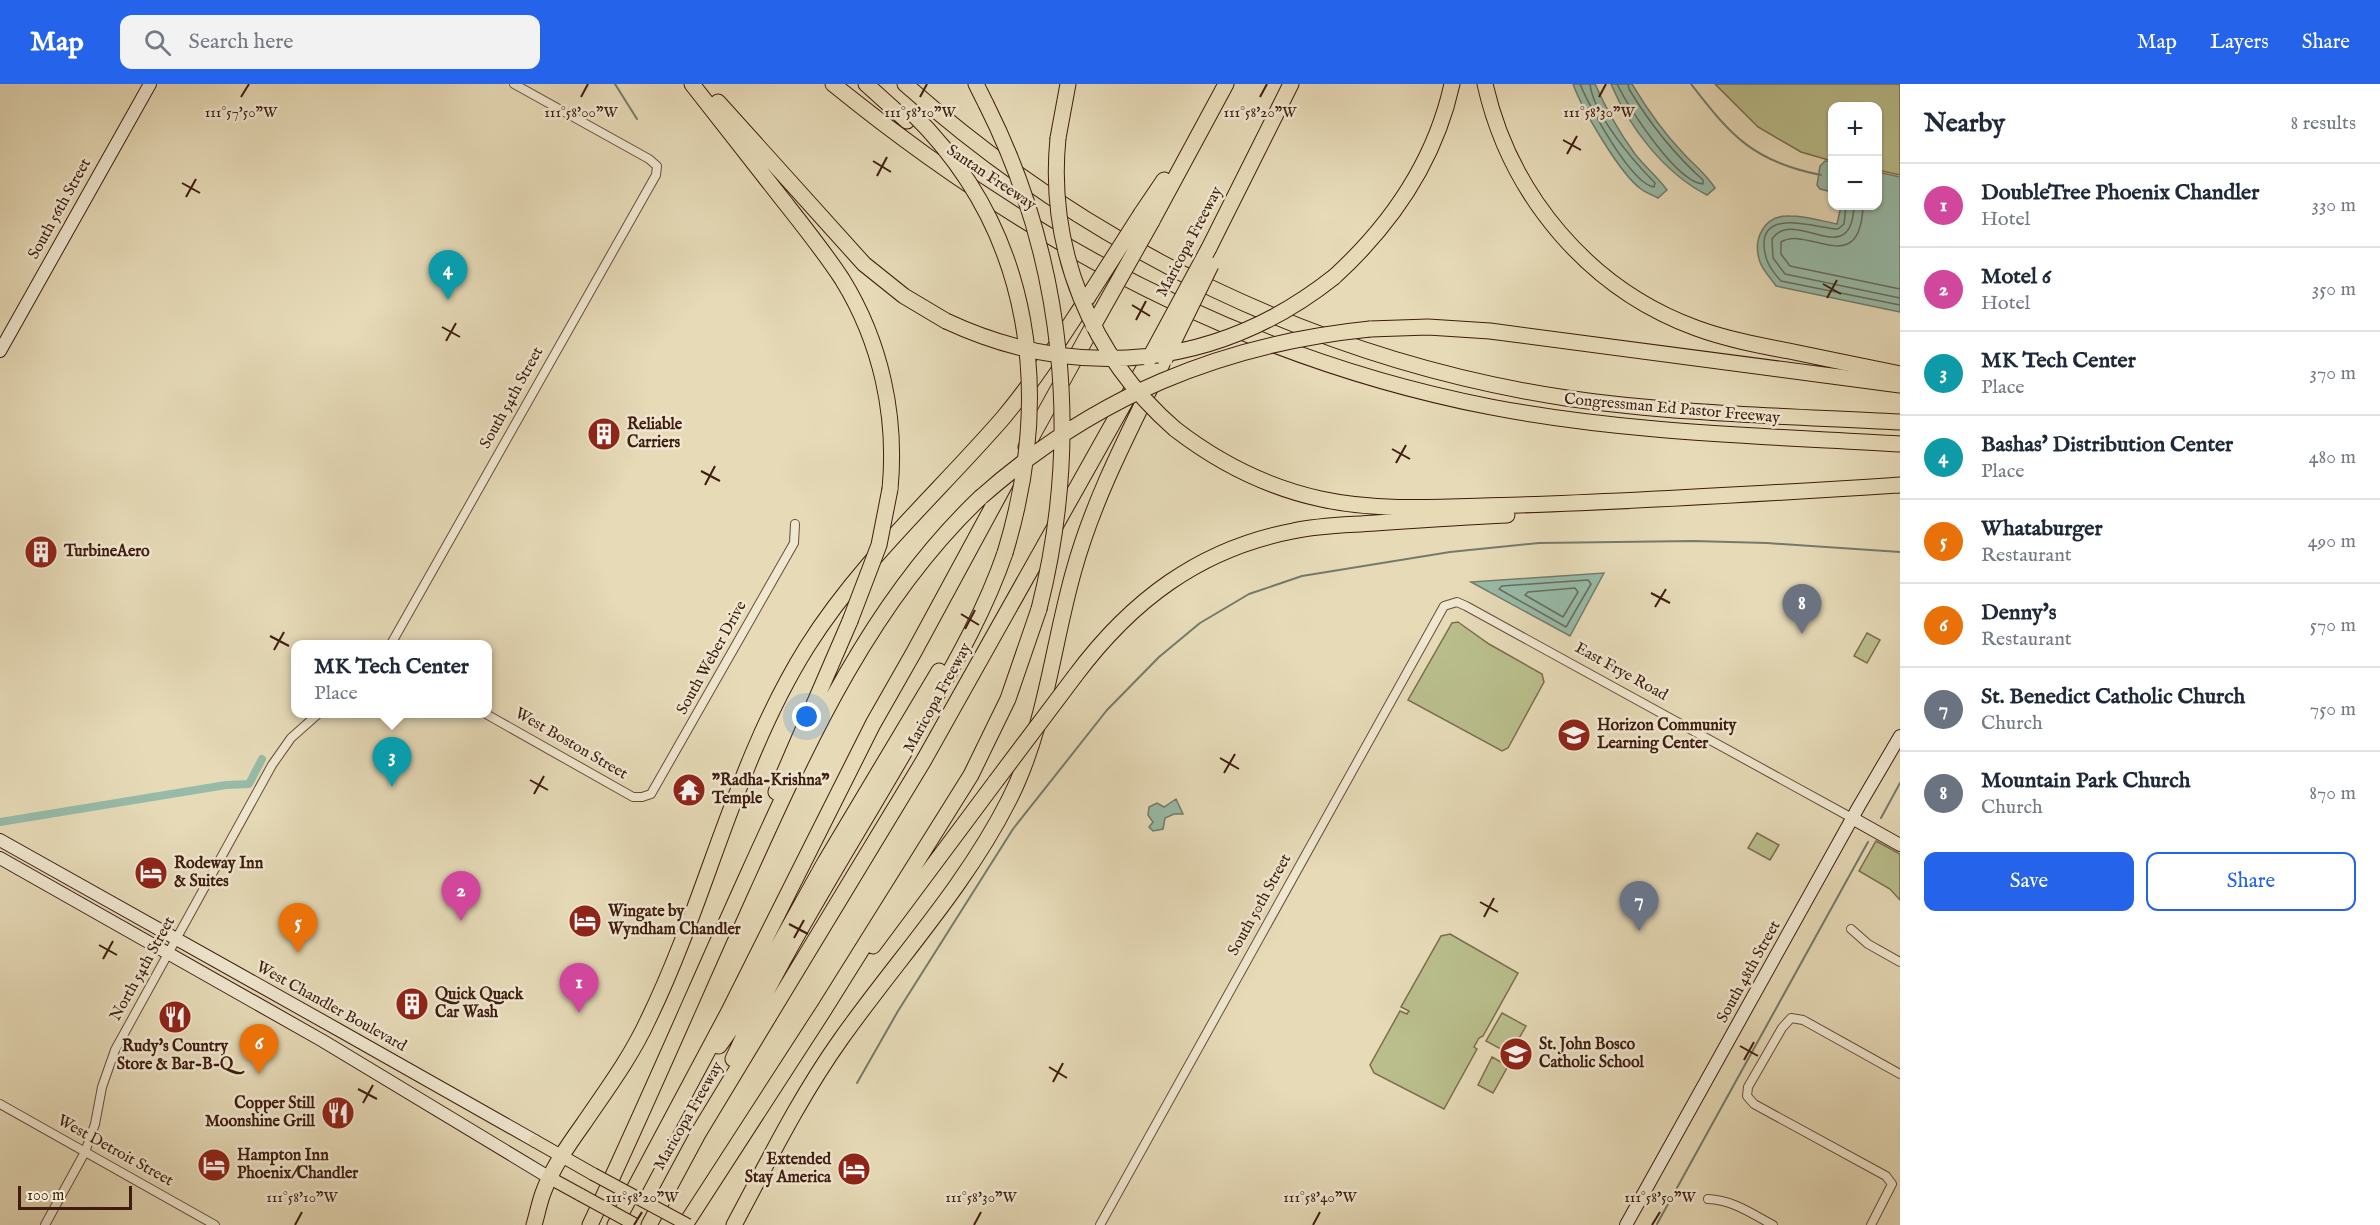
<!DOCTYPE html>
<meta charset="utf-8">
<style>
body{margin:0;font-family:"IM FELL English",serif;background:#f2f2f3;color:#1f2937}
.controls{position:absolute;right:18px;top:18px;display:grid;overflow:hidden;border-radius:12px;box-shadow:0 2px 4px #0004}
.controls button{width:54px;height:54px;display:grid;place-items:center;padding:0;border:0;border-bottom:2px solid #e0e1e3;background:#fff;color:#1f2937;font:30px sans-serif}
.scale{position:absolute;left:18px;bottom:15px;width:114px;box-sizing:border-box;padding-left:6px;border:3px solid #3f1c0f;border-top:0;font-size:16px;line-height:21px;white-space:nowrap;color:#3f1c0f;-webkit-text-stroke:4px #efe7d0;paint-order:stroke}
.you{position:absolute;left:807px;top:633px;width:21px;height:21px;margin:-15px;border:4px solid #fff;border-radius:50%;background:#1a73e8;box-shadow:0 0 0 9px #1a73e833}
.badge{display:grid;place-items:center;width:39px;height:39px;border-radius:50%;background:#2563eb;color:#fff;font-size:20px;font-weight:700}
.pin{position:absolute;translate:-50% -50px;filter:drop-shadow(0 2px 3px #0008)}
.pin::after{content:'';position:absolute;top:32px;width:21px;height:18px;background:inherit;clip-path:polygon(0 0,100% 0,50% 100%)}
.popup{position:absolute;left:291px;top:556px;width:201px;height:78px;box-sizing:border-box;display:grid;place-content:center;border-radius:12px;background:#fff;filter:drop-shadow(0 2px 4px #0005);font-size:20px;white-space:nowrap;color:#747a83}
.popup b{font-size:22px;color:#1f2937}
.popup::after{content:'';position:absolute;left:50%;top:100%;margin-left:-12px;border:12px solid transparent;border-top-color:#fff}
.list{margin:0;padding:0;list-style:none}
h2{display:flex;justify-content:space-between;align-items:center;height:78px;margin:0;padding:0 24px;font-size:26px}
h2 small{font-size:20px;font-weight:400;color:#747a83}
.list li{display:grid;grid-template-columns:39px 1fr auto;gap:18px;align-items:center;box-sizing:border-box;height:84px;padding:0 24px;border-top:2px solid #e0e1e3}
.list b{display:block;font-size:22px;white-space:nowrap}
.list p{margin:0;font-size:20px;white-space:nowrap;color:#747a83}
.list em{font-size:20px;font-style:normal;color:#747a83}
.actions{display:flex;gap:12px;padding:18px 24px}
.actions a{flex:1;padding:14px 0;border:2px solid #2563eb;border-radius:12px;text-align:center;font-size:21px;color:#2563eb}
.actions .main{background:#2563eb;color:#fff}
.icon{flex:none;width:33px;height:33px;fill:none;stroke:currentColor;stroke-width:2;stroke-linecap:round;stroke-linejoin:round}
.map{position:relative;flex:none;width:1900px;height:1141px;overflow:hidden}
header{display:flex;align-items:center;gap:36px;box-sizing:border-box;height:84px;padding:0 30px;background:#2563eb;color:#fff}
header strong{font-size:28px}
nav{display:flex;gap:33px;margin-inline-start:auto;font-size:21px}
.search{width:420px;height:54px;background:#f2f2f3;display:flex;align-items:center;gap:15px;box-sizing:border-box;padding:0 21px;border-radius:12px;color:#747a83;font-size:22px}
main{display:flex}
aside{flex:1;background:#fff}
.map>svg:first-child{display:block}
.green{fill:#b9be8c;stroke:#7c6d4e;stroke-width:1.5}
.water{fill:#97bba8;stroke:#747b6b;stroke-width:1.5}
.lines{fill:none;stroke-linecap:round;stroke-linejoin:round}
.shore{stroke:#6b6c5c;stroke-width:1.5}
.stream{stroke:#747b6b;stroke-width:2}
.canal{stroke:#97bba8;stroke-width:8}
.street-casing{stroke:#694c39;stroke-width:10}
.secondary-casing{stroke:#3f1c0f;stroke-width:14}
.primary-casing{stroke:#3f1c0f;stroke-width:14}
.highway-casing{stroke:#3f1c0f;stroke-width:17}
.street{stroke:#efe7d0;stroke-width:8}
.secondary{stroke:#efe7d0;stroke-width:12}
.primary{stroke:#e6dab7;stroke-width:12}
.highway{stroke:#e6dab7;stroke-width:15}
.primary-bridge-casing{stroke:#3f1c0f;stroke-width:14;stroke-linecap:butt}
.highway-bridge-casing{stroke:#3f1c0f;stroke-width:17;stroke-linecap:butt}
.primary-bridge{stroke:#e6dab7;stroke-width:12}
.highway-bridge{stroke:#e6dab7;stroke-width:15}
.ticks{fill:none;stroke:#3f1c0f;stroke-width:2}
.labels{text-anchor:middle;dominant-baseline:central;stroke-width:5;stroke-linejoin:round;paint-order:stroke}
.street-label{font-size:16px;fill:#3f1c0f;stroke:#efe7d0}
.poi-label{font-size:16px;font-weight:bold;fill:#3f1c0f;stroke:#efe7d0;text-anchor:start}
.ticks-label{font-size:15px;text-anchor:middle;fill:#3f1c0f;stroke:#efe7d0;stroke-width:5;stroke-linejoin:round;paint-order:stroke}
</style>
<header>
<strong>Map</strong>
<div class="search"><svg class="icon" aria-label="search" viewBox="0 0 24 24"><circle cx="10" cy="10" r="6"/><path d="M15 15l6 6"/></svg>Search here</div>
<nav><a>Map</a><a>Layers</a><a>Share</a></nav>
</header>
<main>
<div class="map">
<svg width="1900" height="1141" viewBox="0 0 1900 1141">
<rect width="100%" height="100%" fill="#e6dab7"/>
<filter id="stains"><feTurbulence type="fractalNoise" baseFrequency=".00333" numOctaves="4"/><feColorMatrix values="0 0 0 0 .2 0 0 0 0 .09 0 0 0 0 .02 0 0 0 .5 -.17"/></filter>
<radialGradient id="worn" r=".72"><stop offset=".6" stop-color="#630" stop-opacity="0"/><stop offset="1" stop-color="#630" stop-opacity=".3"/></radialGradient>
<!-- green -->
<path class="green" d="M 1715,0 L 1900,0 L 1900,91 L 1878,86 L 1878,22 L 1832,22 L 1832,77 L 1801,68 L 1758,43 Z
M 1458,538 L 1489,560 L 1542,590 L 1544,598 L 1508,664 L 1502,667 L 1408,616 L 1452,539 Z
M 1867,549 L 1880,556 L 1867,579 L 1854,572 Z
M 1757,749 L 1779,761 L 1770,776 L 1748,764 Z
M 1876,757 L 1900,770 L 1900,816 L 1890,805 L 1859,787 Z
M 1450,850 L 1518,889 L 1483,952 L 1479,954 L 1474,963 L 1477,965 L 1444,1025 L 1374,989 L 1370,981 L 1400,927 L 1407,930 L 1409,927 L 1401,923 L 1441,852 Z
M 1502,929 L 1526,942 L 1510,970 L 1486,957 Z
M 1492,973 L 1508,982 L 1493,1009 L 1478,1001 Z"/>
<!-- water -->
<path class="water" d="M 1573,0 L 1595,0 C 1606,25 1619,48 1635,70 C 1645,83 1658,93 1667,106 L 1658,114 C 1653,111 1646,109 1641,105 C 1620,90 1582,25 1573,0 Z
M 1611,0 L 1632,0 C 1647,25 1663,48 1683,69 C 1694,81 1706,90 1715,104 L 1707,111 C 1664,89 1629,43 1611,0 Z
M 1825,77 L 1832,78 L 1832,108 L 1820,105 L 1817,101 L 1820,82 Z
M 1878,88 L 1900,93 L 1900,228 L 1776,202 C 1771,194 1763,187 1760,178 C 1752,155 1764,131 1790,132 C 1806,132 1822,137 1837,140 L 1841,122 L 1878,122 Z
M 1604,489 L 1570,552 L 1471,498 Z
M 1176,715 L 1183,730 L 1174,730 L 1165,734 L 1163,745 L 1153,747 L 1149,743 L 1153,738 L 1148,731 L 1149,723 L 1157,719 L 1164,723 Z"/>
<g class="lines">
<!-- shore -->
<path class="shore" d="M 1580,0 C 1589,22 1631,100 1654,103 L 1655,99 C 1634,78 1593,30 1590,0
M 1617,0 C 1629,24 1676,98 1703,100 L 1703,96 C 1673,69 1650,40 1629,5 L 1628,0
M 1846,122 L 1844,140 L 1838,145 C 1819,145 1765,124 1764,159 C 1764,175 1770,185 1781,197 L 1900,221
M 1854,122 C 1851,189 1794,122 1772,155 L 1773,174 L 1785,190 L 1900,214
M 1863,122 C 1860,196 1808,141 1781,158 L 1781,170 L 1790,182 L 1900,205
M 1588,496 L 1591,500 L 1566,543 L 1499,505 L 1502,502 Z
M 1575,504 L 1578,508 L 1563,533 L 1525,511 L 1528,508 Z"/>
<!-- stream -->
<path class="stream" d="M 615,0 L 637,35
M 1691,0 C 1731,52 1754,78 1821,91
M 1881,734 L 1900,699
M 857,999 L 898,927 L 1013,745 L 1107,626 L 1159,573 L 1200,539 L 1249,510 L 1302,492 L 1450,468 L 1539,459 L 1693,457 L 1767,459 L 1900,468
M 1657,1140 L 1868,758"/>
<!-- canal -->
<path class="canal" d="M 0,738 L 226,701 L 249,700 L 262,675"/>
<!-- street casing -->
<g class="street-casing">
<path id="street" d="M 391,560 L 656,91 L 657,82 L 649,75 L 514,0
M 486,630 L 633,713 L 642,713 L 651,710 L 794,459 L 795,440
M 1851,845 L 1868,860 L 1900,878
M 0,1020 L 215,1141
M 1708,1115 C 1733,1116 1752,1130 1773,1141
M 45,1141 L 85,1068 L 95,1040 L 102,1003 L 115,966 L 272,681 L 291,654 L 318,630
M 1100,1141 L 1444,522 L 1457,518 L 1466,522 L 1852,734
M 1871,1141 L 1892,1100 L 1886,1092 L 1754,1020 L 1747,1012 L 1748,1003 L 1782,944 L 1791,934 L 1803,936 L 1900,990"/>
</g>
<!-- secondary casing -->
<g class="secondary-casing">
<path id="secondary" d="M 0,267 L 150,0
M 1852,734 L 1900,761
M 0,756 C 179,856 357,956 535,1057
M 0,774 L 323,957 L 550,1094
M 1626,1141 L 1859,722 L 1900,652"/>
</g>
<!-- primary casing -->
<g class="primary-casing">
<path id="primary" d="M 535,1057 L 593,1090
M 550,1094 L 581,1111"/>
</g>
<!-- highway casing -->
<g class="highway-casing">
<path id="highway" d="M 692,0 C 721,37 750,74 779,111 C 801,139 823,166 842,195 C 881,258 897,332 890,405
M 833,0 C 1027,158 1244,275 1491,323 C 1626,349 1764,352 1900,360
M 866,0 L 907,37
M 905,0 C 1089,164 1321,277 1566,314 C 1676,330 1788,332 1900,338
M 976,0 L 986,20
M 1485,0 C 1510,111 1589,205 1696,244 C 1726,255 1757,261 1789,267 C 1826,275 1863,282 1900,290
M 718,18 L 864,180 L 904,212 L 946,237
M 1058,54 L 1068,0
M 1141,130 L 1164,96
M 1152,137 L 1226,0
M 1209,164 L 1291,0
M 1334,193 C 1391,141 1435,77 1452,0
M 1370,245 L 1428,243 L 1490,247 L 1900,301
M 1175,345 C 1219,379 1266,403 1321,415 C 1385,429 1455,422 1520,421 C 1647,417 1773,409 1900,401
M 1026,363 L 1093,242
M 1075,592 C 1131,517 1199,465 1293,447 C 1320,441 1348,441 1375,439 C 1419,436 1463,433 1507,431
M 776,708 L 850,537
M 873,862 L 996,697
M 719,962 L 738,935 L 825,778 L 939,587
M 733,975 C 788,856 861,746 925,632 C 955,579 985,527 1005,469
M 534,1141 C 537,1131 539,1120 543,1109 C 552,1084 569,1060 584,1039 C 607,1005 631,973 648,936 C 707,815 735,678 807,563 C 861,477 937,410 1003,334 C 1035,296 1061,254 1088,213
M 590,1141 C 643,1029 692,914 743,801 C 806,662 869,519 981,413
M 615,1141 L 728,929 L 873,640 L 914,568 L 1011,389
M 649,1141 L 699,1048 L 924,676 L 1149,275
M 685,1141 L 824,926 L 971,691 L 1008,615 L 1039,525
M 734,1141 C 768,1078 799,1014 841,955 C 897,876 965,803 1009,716 C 1046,643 1052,563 1074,486 C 1094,414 1129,348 1162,280"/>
</g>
<!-- street -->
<use href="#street" class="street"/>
<!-- secondary -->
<use href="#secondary" class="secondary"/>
<!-- primary -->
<use href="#primary" class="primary"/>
<!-- highway -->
<use href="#highway" class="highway"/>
<!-- primary-bridge casing -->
<g class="primary-bridge-casing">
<path id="primary-bridge" d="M 593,1090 L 688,1141
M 581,1111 L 634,1140"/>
</g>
<!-- highway-bridge casing -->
<g class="highway-bridge-casing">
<path id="highway-bridge" d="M 986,20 C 1065,177 1082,356 1039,525
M 913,30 C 1034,149 1053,311 1005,469
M 1058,54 C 1047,165 1091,272 1175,345
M 1088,213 L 1141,130
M 946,237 C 1079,299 1219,284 1334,193
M 1093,242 L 1152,137
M 1149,275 L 1209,164
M 1165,275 L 1211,181
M 981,413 C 1094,313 1221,260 1370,245
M 850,537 L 879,461 L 890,405
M 996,697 L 1075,592"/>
</g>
<!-- primary-bridge -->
<use href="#primary-bridge" class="primary-bridge"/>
<!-- highway-bridge -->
<use href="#highway-bridge" class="highway-bridge"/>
</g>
<!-- ticks -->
<path class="ticks" d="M 241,13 L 249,0M 581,13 L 588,0M 920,13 L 927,0M 1260,13 L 1267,0M 1599,13 L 1606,0M 1563,56 L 1581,66M 1567,70 L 1577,52M 873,77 L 891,88M 877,92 L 887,73M 182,99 L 200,109M 186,113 L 196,95M 1823,200 L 1841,210M 1827,214 L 1837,196M 1132,221 L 1150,232M 1136,236 L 1146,217M 442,243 L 460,253M 446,257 L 456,239M 1392,365 L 1410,375M 1396,379 L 1406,361M 701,387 L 720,397M 705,401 L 715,382M 1651,509 L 1670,519M 1655,523 L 1666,505M 961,530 L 979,541M 965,545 L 975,526M 270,552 L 289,562M 274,566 L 284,548M 1220,674 L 1239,685M 1224,689 L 1235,670M 530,696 L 548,706M 534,710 L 544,692M 1480,818 L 1498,828M 1484,833 L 1494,814M 789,840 L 808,850M 794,854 L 804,836M 99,861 L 117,871M 103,875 L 113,857M 1740,962 L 1758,972M 1744,976 L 1754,958M 1049,983 L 1067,994M 1053,998 L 1063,979M 358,1005 L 377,1015M 363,1019 L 373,1001M 295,1141 L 302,1128M 634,1141 L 642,1128M 974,1141 L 981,1128M 1313,1141 L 1320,1128M 1652,1141 L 1660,1128"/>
<!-- icons -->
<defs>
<g id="building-disc" transform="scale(1.725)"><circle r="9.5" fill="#8f2418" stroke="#efe7d0"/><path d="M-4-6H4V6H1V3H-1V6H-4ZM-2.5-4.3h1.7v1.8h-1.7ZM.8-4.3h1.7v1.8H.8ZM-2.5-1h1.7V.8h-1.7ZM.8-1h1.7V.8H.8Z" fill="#fff"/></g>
<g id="school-disc" transform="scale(1.725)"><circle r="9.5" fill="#8f2418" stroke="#efe7d0"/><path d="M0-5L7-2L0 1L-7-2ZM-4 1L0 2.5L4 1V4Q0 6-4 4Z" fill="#fff"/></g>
<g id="temple-disc" transform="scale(1.725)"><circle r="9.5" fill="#8f2418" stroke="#efe7d0"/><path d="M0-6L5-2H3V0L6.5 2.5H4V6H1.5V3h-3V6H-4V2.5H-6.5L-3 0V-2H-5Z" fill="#fff"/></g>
<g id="hotel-disc" transform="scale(1.725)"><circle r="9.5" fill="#8f2418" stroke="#efe7d0"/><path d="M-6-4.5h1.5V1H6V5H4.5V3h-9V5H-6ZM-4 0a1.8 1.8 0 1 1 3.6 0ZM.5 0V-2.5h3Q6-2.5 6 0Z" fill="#fff"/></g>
<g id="restaurant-disc" transform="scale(1.725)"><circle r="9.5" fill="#8f2418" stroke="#efe7d0"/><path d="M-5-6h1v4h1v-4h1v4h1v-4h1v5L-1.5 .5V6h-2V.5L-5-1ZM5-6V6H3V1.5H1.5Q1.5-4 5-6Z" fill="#fff"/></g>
</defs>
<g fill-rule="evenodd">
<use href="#building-disc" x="604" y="350"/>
<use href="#building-disc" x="41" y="468"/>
<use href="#school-disc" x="1574" y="651"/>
<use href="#temple-disc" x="689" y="706"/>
<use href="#hotel-disc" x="151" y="789"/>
<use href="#hotel-disc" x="585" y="837"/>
<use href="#building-disc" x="412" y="920"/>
<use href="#restaurant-disc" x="175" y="933"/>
<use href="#school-disc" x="1516" y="970"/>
<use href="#restaurant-disc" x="338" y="1029"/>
<use href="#hotel-disc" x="214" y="1081"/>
<use href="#hotel-disc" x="854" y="1085"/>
</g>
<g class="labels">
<!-- street labels -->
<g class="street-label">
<text transform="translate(991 94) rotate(34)">Santan Freeway</text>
<text transform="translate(60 125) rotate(-61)">South 56th Street</text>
<text transform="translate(1190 158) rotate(-62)">Maricopa Freeway</text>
<text transform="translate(512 314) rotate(-61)">South 54th Street</text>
<text transform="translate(1672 325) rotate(5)">Congressman Ed Pastor Freeway</text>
<text transform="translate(712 574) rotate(-61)">South Weber Drive</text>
<text transform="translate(1621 588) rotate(29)">East Frye Road</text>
<text transform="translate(938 614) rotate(-61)">Maricopa Freeway</text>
<text transform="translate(571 660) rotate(30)">West Boston Street</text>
<text transform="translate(1260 821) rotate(-61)">South 50th Street</text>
<text transform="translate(143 885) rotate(-61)">North 54th Street</text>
<text transform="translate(1749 888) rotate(-61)">South 48th Street</text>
<text transform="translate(331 923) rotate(29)">West Chandler Boulevard</text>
<text transform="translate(689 1032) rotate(-60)">Maricopa Freeway</text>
<text transform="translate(115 1067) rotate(29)">West Detroit Street</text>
</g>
<!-- poi labels -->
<g class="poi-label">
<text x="627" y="341">Reliable<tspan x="627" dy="18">Carriers</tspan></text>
<text x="64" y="468">TurbineAero</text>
<text x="1597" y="642">Horizon Community<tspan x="1597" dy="18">Learning Center</tspan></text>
<text x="712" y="697">"Radha-Krishna"<tspan x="712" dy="18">Temple</tspan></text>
<text x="174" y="780">Rodeway Inn<tspan x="174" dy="18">&amp; Suites</tspan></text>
<text x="608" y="828">Wingate by<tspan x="608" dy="18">Wyndham Chandler</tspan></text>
<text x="435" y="911">Quick Quack<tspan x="435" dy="18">Car Wash</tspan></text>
<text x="1539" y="961">St. John Bosco<tspan x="1539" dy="18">Catholic School</tspan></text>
<text x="175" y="963" text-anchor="middle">Rudy's Country<tspan x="175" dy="18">Store &amp; Bar-B-Q</tspan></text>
<text x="315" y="1020" text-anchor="end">Copper Still<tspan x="315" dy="18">Moonshine Grill</tspan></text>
<text x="237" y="1072">Hampton Inn<tspan x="237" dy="18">Phoenix/Chandler</tspan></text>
<text x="831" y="1076" text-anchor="end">Extended<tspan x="831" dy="18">Stay America</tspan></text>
</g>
</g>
<g class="ticks-label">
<text x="241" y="33">111°57'50"W</text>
<text x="581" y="33">111°58'00"W</text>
<text x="920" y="33">111°58'10"W</text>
<text x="1260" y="33">111°58'20"W</text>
<text x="1599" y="33">111°58'30"W</text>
<text x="302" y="1118">111°58'10"W</text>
<text x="642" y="1118">111°58'20"W</text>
<text x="981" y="1118">111°58'30"W</text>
<text x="1320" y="1118">111°58'40"W</text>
<text x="1660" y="1118">111°58'50"W</text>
</g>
<rect width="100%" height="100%" filter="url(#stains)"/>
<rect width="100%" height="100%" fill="url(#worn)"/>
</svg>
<div class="controls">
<button>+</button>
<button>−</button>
</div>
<div class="scale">100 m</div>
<div class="you"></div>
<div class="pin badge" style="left:579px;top:929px;background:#d1479c">1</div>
<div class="pin badge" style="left:461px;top:837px;background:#d1479c">2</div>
<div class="pin badge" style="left:392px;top:703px;background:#0f9aa8">3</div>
<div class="popup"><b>MK Tech Center</b>Place</div>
<div class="pin badge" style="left:448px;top:216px;background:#0f9aa8">4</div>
<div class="pin badge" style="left:298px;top:869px;background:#e8710a">5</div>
<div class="pin badge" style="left:259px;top:990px;background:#e8710a">6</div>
<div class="pin badge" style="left:1639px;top:847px;background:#6b7280">7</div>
<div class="pin badge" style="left:1802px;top:550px;background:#6b7280">8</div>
</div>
<aside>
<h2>Nearby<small>8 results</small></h2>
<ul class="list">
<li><span class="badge" style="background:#d1479c">1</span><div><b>DoubleTree Phoenix Chandler</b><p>Hotel</p></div><em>330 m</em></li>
<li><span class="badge" style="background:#d1479c">2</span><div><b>Motel 6</b><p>Hotel</p></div><em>350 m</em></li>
<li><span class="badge" style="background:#0f9aa8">3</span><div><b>MK Tech Center</b><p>Place</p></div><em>370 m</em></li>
<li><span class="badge" style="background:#0f9aa8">4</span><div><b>Bashas' Distribution Center</b><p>Place</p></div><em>480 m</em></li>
<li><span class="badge" style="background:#e8710a">5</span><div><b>Whataburger</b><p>Restaurant</p></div><em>490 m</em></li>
<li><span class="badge" style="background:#e8710a">6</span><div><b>Denny's</b><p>Restaurant</p></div><em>570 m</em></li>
<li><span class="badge" style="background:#6b7280">7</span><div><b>St. Benedict Catholic Church</b><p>Church</p></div><em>750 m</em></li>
<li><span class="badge" style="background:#6b7280">8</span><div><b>Mountain Park Church</b><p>Church</p></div><em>870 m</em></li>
</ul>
<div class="actions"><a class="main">Save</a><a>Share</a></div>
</aside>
</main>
